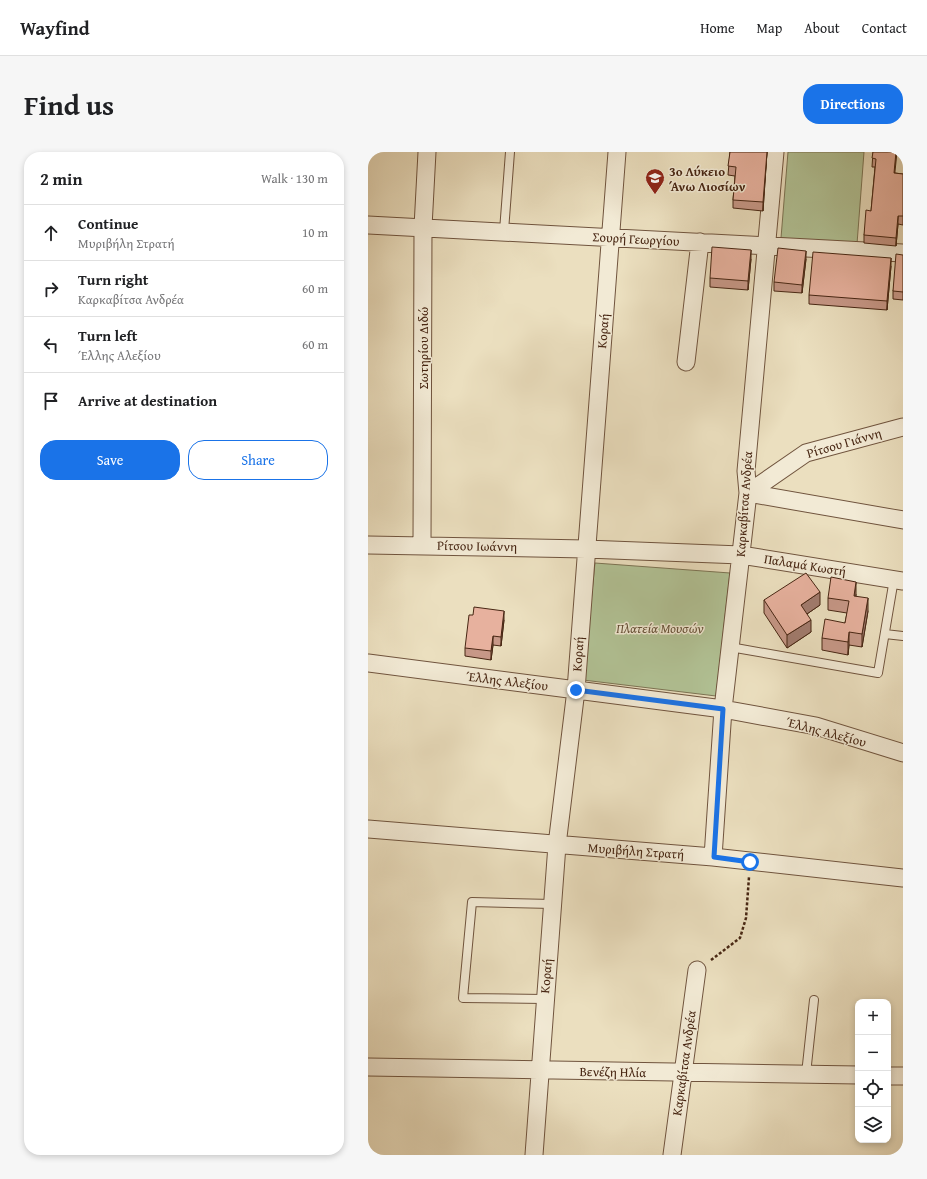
<!DOCTYPE html>
<meta charset="utf-8">
<style>
body{margin:0;font-family:"Gentium Book Plus",serif;background:#f6f6f6;color:#202124}
.controls{position:absolute;right:12px;bottom:12px;display:grid;overflow:hidden;border-radius:8px;box-shadow:0 2px 6px #0003}
.controls button{width:36px;height:36px;display:grid;place-items:center;padding:0;border:0;border-bottom:1px solid #e0e0e0;background:#fff;color:#202124;font:20px sans-serif}
.stop{position:absolute;width:12px;height:12px;margin:-9px;border:3px solid #1a73e8;border-radius:50%;background:#fff}
.stop.end{background:#1a73e8;border-color:#fff;box-shadow:0 1px 4px #0008}
.list{margin:0;padding:0;list-style:none}
h2{display:flex;justify-content:space-between;align-items:center;height:52px;margin:0;padding:0 16px;font-size:17px}
h2 small{font-size:13px;font-weight:400;color:#757577}
.list li{display:grid;grid-template-columns:26px 1fr auto;gap:12px;align-items:center;box-sizing:border-box;height:56px;padding:0 16px;border-top:1px solid #e0e0e0}
.list b{display:block;font-size:15px;white-space:nowrap}
.list p{margin:0;font-size:13px;white-space:nowrap;color:#757577}
.list em{font-size:13px;font-style:normal;color:#757577}
.actions{display:flex;gap:8px;padding:12px 16px}
.actions a{flex:1;padding:9px 0;border:1px solid #1a73e8;border-radius:16px;text-align:center;font-size:14px;color:#1a73e8}
.actions .main{background:#1a73e8;color:#fff}
.icon{flex:none;width:22px;height:22px;fill:none;stroke:currentColor;stroke-width:2;stroke-linecap:round;stroke-linejoin:round}
.map{position:relative;flex:none;width:535px;height:1003px;overflow:hidden;border-radius:16px}
header{display:flex;align-items:center;gap:24px;box-sizing:border-box;height:56px;padding:0 20px;background:#fff;border-bottom:1px solid #e0e0e0}
header strong{font-size:19px}
nav{display:flex;gap:22px;margin-inline-start:auto;font-size:14px}
.intro{display:flex;align-items:center;justify-content:space-between;box-sizing:border-box;height:96px;padding:0 24px}
h1{margin:0;font-size:28px}
.button{padding:10px 18px;border-radius:16px;background:#1a73e8;color:#fff;font-size:14px;font-weight:700}
main{display:flex;gap:24px;padding:0 24px}
aside{flex:1;background:#fff;border-radius:16px;box-shadow:0 2px 6px #0003}
.map>svg:first-child{display:block}
.green{fill:#b2c396;stroke:#7c7454}
.lines{fill:none;stroke-linecap:round;stroke-linejoin:round}
.lane-casing{stroke:#70543e;stroke-width:10}
.street-casing{stroke:#70543e;stroke-width:19}
.path{stroke:#472613;stroke-width:2.5;stroke-dasharray:3 2;stroke-linecap:butt}
.lane{stroke:#f2ead5;stroke-width:8}
.street{stroke:#f2ead5;stroke-width:17}
.wall{fill:#c79888;stroke:#472613}
.shaded-wall{fill:#a27c6f;stroke:#472613}
.building{fill:#e7b19e;stroke:#472613}
.route{stroke:#1a73e8;stroke-width:5}
.labels{text-anchor:middle;dominant-baseline:central;stroke-width:3;stroke-linejoin:round;paint-order:stroke}
.poi-label{font-size:13px;font-weight:bold;fill:#472613;stroke:#f2ead5;text-anchor:start}
.street-label{font-size:13px;fill:#472613;stroke:#f2ead5}
.park-label{font-size:13px;font-style:italic;fill:#624d34;stroke:#f2ead5}
</style>
<header>
<strong>Wayfind</strong>
<nav><a>Home</a><a>Map</a><a>About</a><a>Contact</a></nav>
</header>
<div class="intro"><h1>Find us</h1><a class="button">Directions</a></div>
<main>
<aside>
<h2>2 min<small>Walk · 130 m</small></h2>
<ul class="list">
<li><svg class="icon" aria-label="ahead" viewBox="0 0 24 24"><path d="M12 20V5M6 11l6-6 6 6"/></svg><div><b>Continue</b><p>Μυριβήλη Στρατή</p></div><em>10 m</em></li>
<li><svg class="icon" aria-label="right" viewBox="0 0 24 24"><path d="M7 20v-9h11M14 6l5 5-5 5"/></svg><div><b>Turn right</b><p>Καρκαβίτσα Ανδρέα</p></div><em>60 m</em></li>
<li><svg class="icon" aria-label="left" viewBox="0 0 24 24"><path d="M17 20v-9H6M10 6l-5 5 5 5"/></svg><div><b>Turn left</b><p>Έλλης Αλεξίου</p></div><em>60 m</em></li>
<li><svg class="icon" aria-label="arrive" viewBox="0 0 24 24"><path d="M6 21V4h12l-3 4 3 4H6"/></svg><div><b>Arrive at destination</b></div></li>
</ul>
<div class="actions"><a class="main">Save</a><a>Share</a></div>
</aside>
<div class="map">
<svg width="535" height="1003" viewBox="0 0 535 1003">
<rect width="100%" height="100%" fill="#ebdfbf"/>
<filter id="stains"><feTurbulence type="fractalNoise" baseFrequency=".005" numOctaves="4"/><feColorMatrix values="0 0 0 0 .2 0 0 0 0 .09 0 0 0 0 .02 0 0 0 .5 -.17"/></filter>
<radialGradient id="worn" r=".72"><stop offset=".6" stop-color="#630" stop-opacity="0"/><stop offset="1" stop-color="#630" stop-opacity=".3"/></radialGradient>
<!-- green -->
<path class="green" d="M 420,0 L 496,0 L 489,92 L 413,86 Z
M 227,411 L 362,421 L 348,544 L 215,528 Z"/>
<g class="lines">
<!-- lane casing -->
<g class="lane-casing">
<path id="lane" d="M 136,79 L 142,0
M 517,482 L 535,484
M 362,495 L 510,521 L 526,427
M 176,847 L 95,846 L 104,750 L 184,752
M 438,922 L 446,848"/>
</g>
<!-- street casing -->
<g class="street-casing">
<path id="street" d="M 0,73 L 535,101
M 318,210 L 332,90
M 380,341 L 438,301 L 535,275
M 380,341 L 535,368
M 0,393 L 218,397 L 373,403 L 535,429
M 54,393 L 55,75 L 59,0
M 0,511 L 355,557 L 448,574 L 535,601
M 0,677 L 345,705 L 535,726
M 345,705 L 355,557 L 380,341 L 378,319 L 407,0
M 0,915 L 490,923
M 520,924 L 535,924
M 166,1003 L 189,693 L 208,538 L 249,0
M 304,1003 L 329,818"/>
</g>
<!-- path -->
<path class="path" d="M 343,808 L 372,786 L 378,766 L 381,725"/>
<!-- lane -->
<use href="#lane" class="lane"/>
<!-- street -->
<use href="#street" class="street"/>
</g>
<!-- wall -->
<path class="wall" d="M 362,0 L 399,0 L 395,59 L 365,56 L 365,48 L 367,24 L 360,23 Z
M 505,0 L 527,21 L 535,22 L 535,73 L 530,72 L 528,94 L 496,91 L 496,83 L 503,59 L 507,15 L 504,15 Z
M 535,103 L 535,148 L 525,147 L 525,139 Z
M 383,107 L 380,138 L 342,135 L 342,126 Z
M 438,107 L 434,141 L 406,139 L 406,130 Z
M 523,114 L 519,158 L 441,152 L 441,143 Z
M 488,442 L 488,444 L 500,459 L 494,495 L 481,493 L 480,503 L 454,498 L 454,486 L 477,471 L 479,461 L 460,458 L 460,446 Z
M 396,448 L 452,453 L 439,462 L 443,480 L 419,496 L 396,461 Z
M 136,468 L 133,494 L 125,493 L 123,508 L 97,504 L 97,496 Z"/>
<!-- shaded-wall -->
<path class="shaded-wall" d="M 399,0 L 395,59 L 395,50 Z
M 528,0 L 529,0 L 526,29 L 526,21 Z
M 530,64 L 530,72 L 528,94 L 528,86 Z
M 383,98 L 383,107 L 380,138 L 380,129 Z
M 438,99 L 438,107 L 434,141 L 434,133 Z
M 523,106 L 523,114 L 519,158 L 519,149 Z
M 488,430 L 488,442 L 486,456 L 486,444 Z
M 452,440 L 452,453 L 433,466 L 433,453 Z
M 500,446 L 500,459 L 494,495 L 494,482 Z
M 136,459 L 136,468 L 133,494 L 133,485 Z
M 443,468 L 443,480 L 419,496 L 419,483 Z
M 481,480 L 481,493 L 480,503 L 480,490 Z
M 125,484 L 125,493 L 123,508 L 123,499 Z"/>
<!-- building -->
<path class="building" d="M 362,0 L 399,0 L 395,50 L 365,48 L 368,15 L 360,14 Z
M 505,0 L 528,0 L 526,21 L 535,22 L 535,64 L 530,64 L 528,86 L 496,83 L 498,58 L 503,59 L 508,7 L 504,6 Z
M 344,95 L 383,98 L 380,129 L 342,126 Z
M 410,96 L 438,99 L 434,133 L 406,130 Z
M 445,100 L 523,106 L 519,149 L 441,143 Z
M 528,102 L 535,103 L 535,140 L 525,139 Z
M 438,421 L 452,440 L 433,453 L 443,468 L 419,483 L 396,448 Z
M 463,425 L 488,430 L 486,444 L 500,446 L 494,482 L 481,480 L 480,490 L 454,486 L 457,467 L 477,471 L 481,449 L 460,446 Z
M 106,455 L 136,459 L 133,485 L 125,484 L 123,499 L 97,496 L 101,463 L 105,463 Z"/>
<g class="lines">
<!-- route -->
<path class="route" d="M 208,538 L 355,557 L 346,705 L 382,710"/>
</g>
<!-- icons -->
<defs>
<g id="school-pin" transform="scale(1)"><path d="M0 17L-7.5 6A9.5 9.5 0 1 1 7.5 6Z" fill="#8f2418" stroke="#f2ead5"/><path d="M0-5L7-2L0 1L-7-2ZM-4 1L0 2.5L4 1V4Q0 6-4 4Z" fill="#fff"/></g>
</defs>
<g fill-rule="evenodd">
<use href="#school-pin" x="287" y="26"/>
</g>
<g class="labels">
<!-- poi labels -->
<g class="poi-label">
<text x="301" y="19">3ο Λύκειο<tspan x="301" dy="15">Άνω Λιοσίων</tspan></text>
</g>
<!-- street labels -->
<g class="street-label">
<text transform="translate(268 87) rotate(3)">Σουρή Γεωργίου</text>
<text transform="translate(235 179) rotate(-85)">Κοραή</text>
<text transform="translate(55 196) rotate(-90)">Σωτηρίου Διδώ</text>
<text transform="translate(476 291) rotate(-16)">Ρίτσου Γιάννη</text>
<text transform="translate(376 352) rotate(-86)">Καρκαβίτσα Ανδρέα</text>
<text transform="translate(109 394) rotate(1)">Ρίτσου Ιωάννη</text>
<text transform="translate(437 413) rotate(9)">Παλαμά Κωστή</text>
<text transform="translate(210 502) rotate(-86)">Κοραή</text>
<text transform="translate(139 529) rotate(7)">Έλλης Αλεξίου</text>
<text transform="translate(458 580) rotate(15)">Έλλης Αλεξίου</text>
<text transform="translate(268 699) rotate(4)">Μυριβήλη Στρατή</text>
<text transform="translate(178 824) rotate(-85)">Κοραή</text>
<text transform="translate(316 911) rotate(-82)">Καρκαβίτσα Ανδρέα</text>
<text transform="translate(245 920) rotate(1)">Βενέζη Ηλία</text>
</g>
<!-- park labels -->
<g class="park-label">
<text x="292" y="476">Πλατεία Μουσών</text>
</g>
</g>
<rect width="100%" height="100%" filter="url(#stains)"/>
<rect width="100%" height="100%" fill="url(#worn)"/>
</svg>
<div class="controls">
<button>+</button>
<button>−</button>
<button><svg class="icon" aria-label="locate" viewBox="0 0 24 24"><circle cx="12" cy="12" r="6"/><path d="M12 2v4M12 18v4M2 12h4M18 12h4"/></svg></button>
<button><svg class="icon" aria-label="layers" viewBox="0 0 24 24"><path d="M12 4l9 5-9 5-9-5zM3 14l9 5 9-5"/></svg></button>
</div>
<div class="stop" style="left:382px;top:710px"></div>
<div class="stop end" style="left:208px;top:538px"></div>
</div>
</main>
